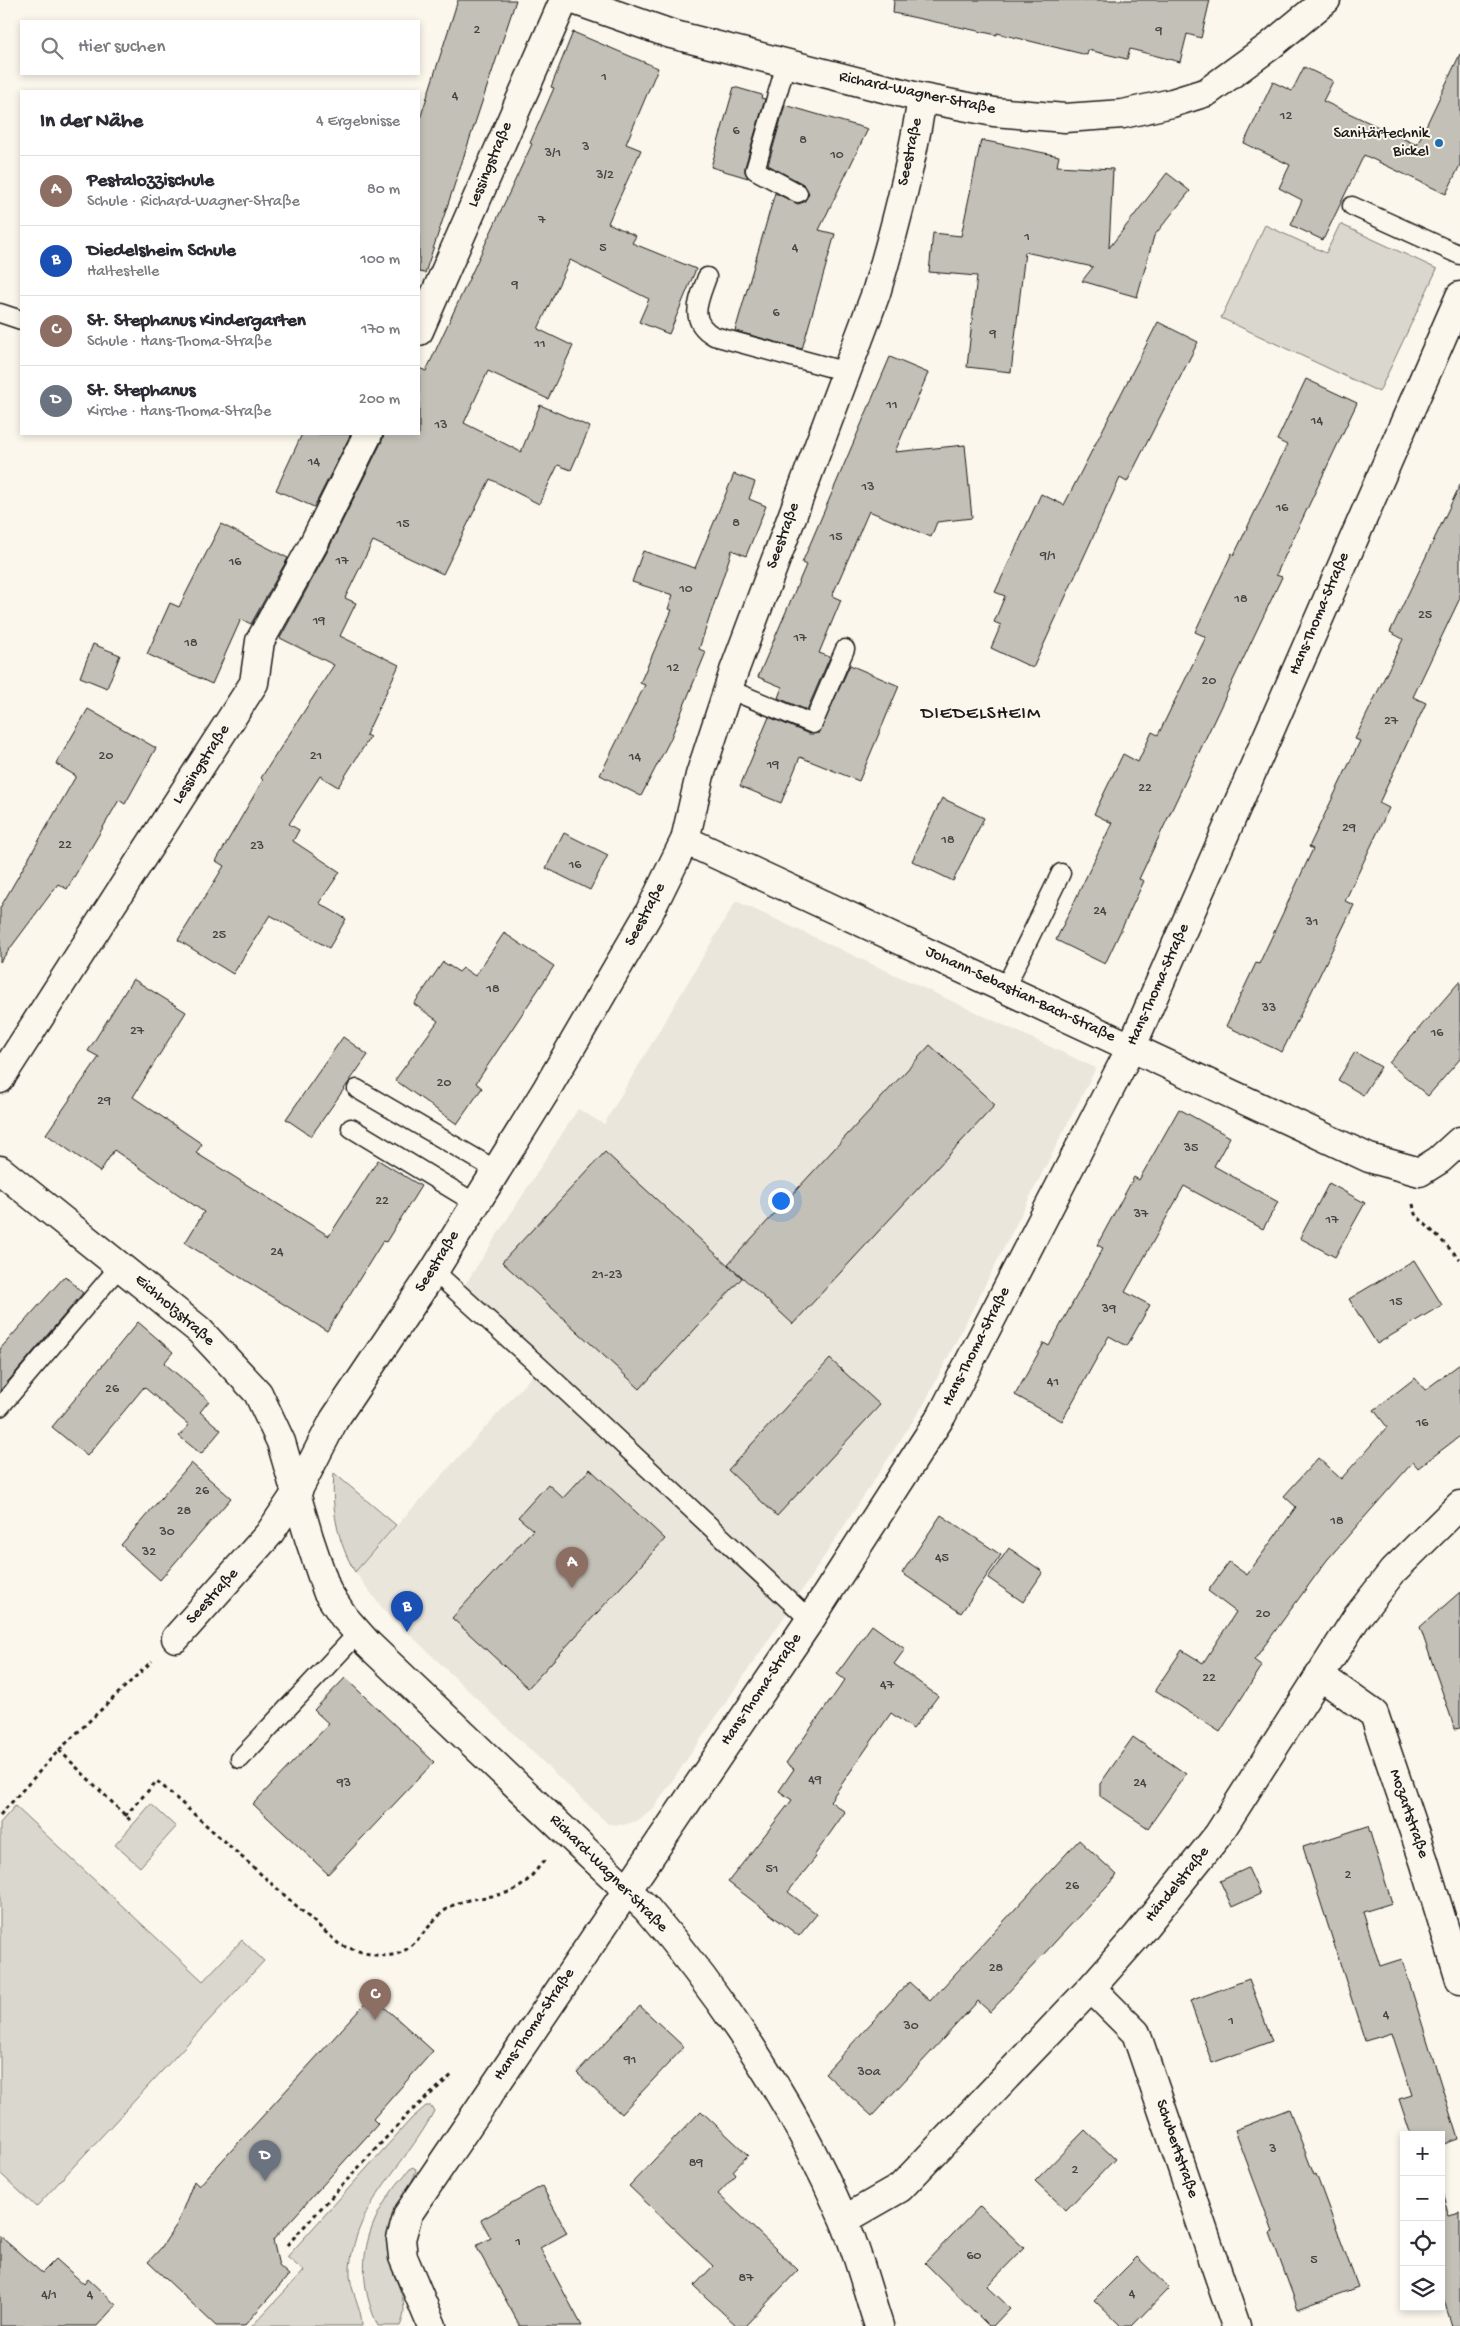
<!DOCTYPE html>
<html lang="de">
<meta charset="utf-8">
<style>
body{margin:0;font-family:"Gochi Hand",sans-serif;background:#f7f7f7;color:#2b2b33}
.controls{position:absolute;right:15px;bottom:15px;display:grid;overflow:hidden;border-radius:0px;box-shadow:0 2px 8px #0003}
.controls button{width:45px;height:45px;display:grid;place-items:center;padding:0;border:0;border-bottom:1px solid #e1e1e2;background:#fff;color:#2b2b33;font:25px sans-serif}
.you{position:absolute;left:780px;top:1200px;width:18px;height:18px;margin:-12px;border:4px solid #fff;border-radius:50%;background:#1a73e8;box-shadow:0 0 0 8px #1a73e833}
.badge{display:grid;place-items:center;width:32px;height:32px;border-radius:50%;background:#d93025;color:#fff;font-size:16px;font-weight:700}
.pin{position:absolute;translate:-50% -41px;filter:drop-shadow(0 1px 2px #0008)}
.pin::after{content:'';position:absolute;top:26px;width:18px;height:15px;background:inherit;clip-path:polygon(0 0,100% 0,50% 100%)}
.list{margin:0;padding:0;list-style:none}
h2{display:flex;justify-content:space-between;align-items:center;height:65px;margin:0;padding:0 20px;font-size:21px}
h2 small{font-size:16px;font-weight:400;color:#7c7c81}
.list li{display:grid;grid-template-columns:32px 1fr auto;gap:15px;align-items:center;box-sizing:border-box;height:70px;padding:0 20px;border-top:1px solid #e1e1e2}
.list b{display:block;font-size:19px;white-space:nowrap}
.list p{margin:0;font-size:16px;white-space:nowrap;color:#7c7c81}
.list em{font-size:16px;font-style:normal;color:#7c7c81}
.icon{flex:none;width:28px;height:28px;fill:none;stroke:currentColor;stroke-width:2;stroke-linecap:round;stroke-linejoin:round}
.map{position:relative;flex:none;width:1460px;height:2326px;overflow:hidden}
.search{position:absolute;background:#fff;box-shadow:0 2px 8px #0003;left:20px;top:20px;width:400px;height:55px;display:flex;align-items:center;gap:12px;box-sizing:border-box;padding:0 18px;border-radius:0px;color:#7c7c81;font-size:19px}
.panel{position:absolute;background:#fff;box-shadow:0 2px 8px #0003;left:20px;top:90px;width:400px;height:345px;border-radius:0px}
.map>svg:first-child{display:block}
.built{fill:#eae6dc}
.grass{fill:#dad7ce;stroke:#7b7a75}
.building{fill:#c3c0b8;stroke:#1c1c1c}
.lines{fill:none;stroke-linecap:round;stroke-linejoin:round}
.service-casing{stroke:#1c1c1c;stroke-width:21}
.minor-casing{stroke:#1c1c1c;stroke-width:31}
.path{stroke:#1c1c1c;stroke-width:3;stroke-dasharray:4 4;stroke-linecap:butt}
.service{stroke:#fbf7ec;stroke-width:18}
.minor{stroke:#fbf7ec;stroke-width:28}
.poi-dot{fill:#1f6fb2;stroke:#fbf7ec;stroke-width:2}
.labels{text-anchor:middle;dominant-baseline:central;stroke-width:4;stroke-linejoin:round;paint-order:stroke}
.number-label{font-size:14px;fill:#464543}
.street-label{font-size:16px;fill:#1c1c1c;stroke:#fbf7ec}
.poi-label{font-size:16px;fill:#1c1c1c;stroke:#fbf7ec;text-anchor:end}
.quarter-label{font-size:19px;letter-spacing:1px;fill:#1c1c1c;stroke:#fbf7ec}
</style>
<div class="map">
<svg width="1460" height="2326" viewBox="0 0 1460 2326">
<rect width="100%" height="100%" fill="#fbf7ec"/>
<filter id="ink" filterUnits="userSpaceOnUse"><feTurbulence type="fractalNoise" baseFrequency=".02" numOctaves="2"/><feDisplacementMap in="SourceGraphic" scale="10" xChannelSelector="R" yChannelSelector="G"/><feConvolveMatrix kernelMatrix="1 2 1 2 8 2 1 2 1" color-interpolation-filters="sRGB"/></filter>
<g filter="url(#ink)">
<!-- built -->
<path class="built" d="M 736,901 L 1096,1068 L 924,1404 L 793,1604 L 653,1809 L 637,1821 L 623,1825 L 608,1824 L 383,1609 L 355,1572 L 540,1367 L 459,1294 L 578,1109 L 604,1124 Z"/>
<!-- grass -->
<path class="grass" d="M 1340,224 L 1437,269 L 1379,392 L 1221,318 L 1265,225 L 1326,253 Z
M 334,1473 L 396,1525 L 355,1572 C 337,1541 331,1508 334,1473 Z
M 151,1804 L 176,1827 L 140,1867 L 115,1845 Z
M 15,1806 L 203,1981 L 242,1940 L 264,1961 L 36,2207 L 0,2173 L 0,1823 Z
M 426,2106 L 431,2106 L 434,2111 C 407,2165 356,2201 350,2267 C 348,2289 362,2306 362,2326 L 252,2326 L 304,2271 L 287,2257 L 411,2119 Z
M 412,2167 L 416,2169 C 414,2180 408,2187 403,2197 C 393,2215 387,2231 388,2252 C 390,2278 413,2300 400,2326 L 378,2326 C 350,2265 367,2215 412,2167 Z"/>
<!-- building -->
<path class="building" d="M 458,0 L 516,0 L 425,273 L 419,272 L 419,122 Z
M 894,0 L 1210,0 L 1201,38 L 1187,34 L 1180,62 L 1130,49 L 1127,59 L 1088,50 L 1087,55 L 997,33 L 997,35 L 893,13 Z
M 573,32 L 658,68 L 626,144 L 641,150 L 608,223 L 636,236 L 632,243 L 696,269 L 669,334 L 639,322 L 649,299 L 570,260 L 538,329 L 573,346 L 548,399 L 488,371 L 464,423 L 521,452 L 540,405 L 590,427 L 571,470 L 558,465 L 539,504 L 490,479 L 443,574 L 373,541 L 345,598 L 356,603 L 340,636 L 399,665 L 366,735 L 370,737 L 338,787 L 320,776 L 289,824 L 299,830 L 293,841 L 340,872 L 319,903 L 346,919 L 329,948 L 270,915 L 233,974 L 178,940 L 224,866 L 216,861 L 263,780 L 261,778 L 334,665 L 280,638 L 327,552 L 382,441 L 384,434 L 419,434 L 419,368 L 426,371 L 532,144 L 530,143 L 554,88 L 551,87 Z
M 1460,54 L 1460,165 L 1446,194 L 1364,155 L 1323,240 L 1291,225 L 1302,200 L 1279,188 L 1290,165 L 1244,143 L 1273,82 L 1292,91 L 1304,67 L 1333,81 L 1323,101 L 1417,145 Z
M 734,87 L 762,95 L 761,98 L 765,99 L 745,167 L 745,172 L 748,178 L 711,167 Z
M 785,105 L 868,129 L 819,230 L 835,234 L 802,349 L 735,331 L 775,193 L 798,204 L 804,202 L 809,193 L 803,184 L 768,165 Z
M 981,140 L 1059,156 L 1057,166 L 1113,169 L 1109,248 L 1167,173 L 1190,191 L 1154,236 L 1137,297 L 1082,281 L 1093,267 L 1025,252 L 1011,372 L 967,367 L 977,276 L 929,272 L 933,233 L 961,236 Z
M 1158,322 L 1198,342 L 1127,482 L 1120,478 L 1033,668 L 991,648 L 1001,625 L 994,622 L 1005,596 L 995,592 L 1041,494 L 1064,505 Z
M 890,357 L 928,373 L 895,452 L 965,445 L 972,518 L 937,522 L 931,537 L 869,511 L 832,596 L 841,600 L 819,653 L 830,657 L 807,710 L 778,698 L 782,687 L 758,677 L 806,565 L 802,563 Z
M 1306,379 L 1357,403 L 1276,575 L 1282,577 L 1139,879 L 1144,881 L 1105,964 L 1056,940 L 1112,823 L 1094,814 L 1123,754 L 1138,762 L 1152,732 L 1158,735 L 1206,637 L 1195,632 L 1232,553 L 1234,555 L 1287,445 L 1277,440 Z
M 302,434 L 351,434 L 314,507 L 276,490 Z
M 734,474 L 755,482 L 749,499 L 766,506 L 746,556 L 732,550 L 699,649 L 706,652 L 670,740 L 641,796 L 600,775 L 645,685 L 640,683 L 672,610 L 668,609 L 673,595 L 632,582 L 643,551 L 695,568 Z
M 1460,485 L 1460,598 L 1413,697 L 1426,703 L 1379,803 L 1389,808 L 1345,901 L 1354,905 L 1282,1052 L 1226,1026 L 1256,963 L 1259,964 L 1313,849 L 1309,847 L 1360,741 L 1355,739 L 1403,639 L 1390,632 Z
M 221,524 L 288,558 L 251,624 L 241,619 L 212,684 L 147,654 L 170,603 L 179,607 Z
M 93,644 L 120,655 L 107,688 L 80,677 Z
M 850,665 L 899,686 L 859,781 L 800,757 L 781,803 L 740,786 L 769,717 L 809,734 L 819,733 Z
M 88,709 L 156,748 L 125,804 L 119,800 L 67,889 L 58,884 L 0,962 L 0,908 L 76,776 L 56,764 Z
M 942,798 L 984,818 L 953,881 L 912,861 Z
M 564,833 L 608,855 L 590,890 L 546,868 Z
M 504,933 L 554,966 L 476,1083 L 482,1088 L 457,1124 L 395,1080 L 438,1021 L 414,1004 L 443,962 L 459,972 L 463,968 L 475,976 Z
M 133,979 L 186,1012 L 133,1097 L 202,1144 L 196,1153 L 329,1236 L 378,1160 L 421,1186 L 386,1242 L 383,1241 L 327,1331 L 185,1243 L 204,1212 L 114,1150 L 100,1172 L 46,1134 L 99,1057 L 88,1051 Z
M 1460,981 L 1460,1059 L 1428,1096 L 1389,1063 Z
M 343,1037 L 368,1055 L 311,1136 L 286,1119 Z
M 930,1045 L 995,1105 L 793,1324 L 728,1264 Z
M 1355,1052 L 1381,1067 L 1363,1095 L 1338,1080 Z
M 1179,1109 L 1230,1137 L 1214,1166 L 1278,1202 L 1263,1229 L 1184,1186 L 1125,1292 L 1150,1305 L 1127,1346 L 1109,1336 L 1062,1421 L 1015,1395 L 1044,1343 L 1049,1346 L 1103,1248 L 1097,1245 L 1134,1177 L 1139,1180 Z
M 605,1152 L 742,1278 L 640,1389 L 502,1262 Z
M 1329,1183 L 1365,1203 L 1335,1257 L 1300,1238 Z
M 1414,1260 L 1442,1305 L 1377,1344 L 1349,1299 Z
M 65,1276 L 83,1293 L 0,1391 L 0,1349 Z
M 138,1322 L 173,1352 L 164,1363 L 209,1401 L 200,1412 L 221,1430 L 201,1454 L 179,1436 L 189,1425 L 144,1387 L 87,1456 L 52,1427 Z
M 830,1359 L 880,1405 L 777,1516 L 728,1470 Z
M 1460,1364 L 1460,1436 L 1418,1468 L 1413,1462 L 1327,1560 L 1254,1660 L 1262,1666 L 1220,1732 L 1155,1690 L 1182,1650 L 1203,1663 L 1236,1612 L 1208,1591 L 1229,1562 L 1247,1575 L 1296,1507 L 1284,1496 L 1318,1458 L 1341,1479 L 1387,1427 L 1374,1410 L 1415,1378 L 1425,1390 Z
M 191,1463 L 231,1498 L 160,1580 L 121,1545 Z
M 590,1469 L 665,1539 L 528,1688 L 452,1618 L 533,1530 L 518,1517 L 548,1484 L 563,1498 Z
M 941,1515 L 1001,1555 L 961,1613 L 902,1573 Z
M 1009,1548 L 1043,1572 L 1023,1602 L 988,1578 Z
M 1460,1592 L 1460,1728 L 1455,1729 L 1420,1627 Z
M 872,1625 L 905,1649 L 894,1664 L 938,1696 L 913,1729 L 891,1713 L 830,1801 L 845,1812 L 814,1856 L 816,1857 L 788,1892 L 817,1914 L 799,1936 L 728,1882 L 792,1800 L 779,1791 L 794,1769 L 786,1763 L 845,1680 L 837,1674 Z
M 345,1678 L 434,1762 L 328,1874 L 253,1804 L 329,1724 L 314,1710 Z
M 1133,1737 L 1186,1774 L 1148,1828 L 1100,1796 L 1100,1784 Z
M 1368,1826 L 1392,1903 L 1363,1912 L 1380,1966 L 1402,1959 L 1458,2139 L 1441,2145 L 1441,2135 L 1411,2135 L 1399,2099 L 1412,2095 L 1392,2033 L 1365,2041 L 1303,1847 Z
M 1079,1840 L 1117,1875 L 990,2012 L 978,2001 L 872,2116 L 825,2073 L 909,1982 L 930,2001 Z
M 1248,1868 L 1260,1894 L 1232,1907 L 1220,1881 Z
M 1249,1979 L 1272,2041 L 1212,2063 L 1190,2001 Z
M 372,1996 L 433,2051 L 373,2119 L 378,2124 L 273,2240 L 279,2266 L 289,2275 L 244,2326 L 216,2326 L 148,2262 L 161,2248 L 177,2224 L 194,2181 L 199,2186 Z
M 640,2006 L 684,2047 L 621,2114 L 577,2073 Z
M 1289,2109 L 1314,2175 L 1316,2174 L 1358,2287 L 1298,2309 L 1270,2233 L 1273,2232 L 1235,2130 Z
M 701,2111 L 748,2155 L 733,2171 L 736,2175 L 718,2194 L 798,2270 L 745,2326 L 737,2326 L 694,2286 L 713,2266 L 629,2186 Z
M 1085,2130 L 1115,2159 L 1066,2210 L 1035,2181 Z
M 542,2186 L 567,2233 L 540,2248 L 582,2326 L 520,2326 L 476,2246 L 491,2238 L 481,2220 Z
M 1441,2189 L 1449,2215 L 1460,2212 L 1460,2326 L 1452,2326 L 1441,2291 Z
M 980,2206 L 1024,2248 L 987,2286 L 1010,2308 L 993,2326 L 989,2326 L 925,2263 Z
M 0,2236 L 42,2273 L 56,2259 L 84,2284 L 88,2279 L 116,2305 L 97,2326 L 0,2326 Z
M 1137,2257 L 1169,2288 L 1132,2326 L 1121,2326 L 1094,2300 Z"/>
<g class="lines">
<!-- service casing -->
<g class="service-casing">
<path id="service" d="M 786,64 L 755,170 L 798,193
M 1352,206 L 1460,255
M 707,277 C 699,300 687,321 714,336 L 847,372
M 0,313 L 21,320
M 728,689 L 813,724 L 845,649
M 1005,988 L 1061,873
M 357,1089 L 496,1170
M 351,1128 L 475,1203
M 434,1271 L 540,1367 L 810,1620
M 0,1407 L 120,1266
M 240,1759 L 358,1633"/>
</g>
<!-- minor casing -->
<g class="minor-casing">
<path id="minor" d="M 574,0 L 671,34 L 922,98 L 994,112 L 1065,118 L 1123,114 L 1172,103 L 1207,92 L 1270,46 L 1326,0
M 419,331 L 564,0
M 685,840 L 1369,1158 L 1420,1172 L 1439,1160 L 1460,1141
M 0,1079 L 254,683 L 260,641 L 313,545 L 368,434
M 0,1170 L 199,1330 L 258,1393 L 281,1442 L 309,1538 L 327,1591 L 344,1617 L 368,1644 L 646,1908 C 727,2002 794,2104 843,2218 C 858,2252 867,2290 879,2326
M 176,1638 L 269,1534 L 297,1492 L 334,1420 L 434,1271 L 545,1092 L 649,913 L 685,840 L 700,775 L 734,671 L 876,293 C 895,229 912,164 922,98
M 1319,1675 L 1374,1714 L 1424,1861 L 1460,1980
M 1091,1988 L 1136,2033 L 1236,2326
M 844,2220 L 900,2188 L 1091,1988 L 1137,1936 L 1218,1835 L 1357,1617 L 1393,1571 L 1460,1505
M 432,2326 L 403,2257 L 401,2239 L 408,2214 L 810,1620 L 942,1415 L 1132,1046 L 1460,296"/>
</g>
<!-- path -->
<path class="path" d="M 1413,1204 L 1415,1214 L 1460,1259
M 59,1750 L 130,1820
M 0,1815 L 59,1750 L 152,1661
M 125,1816 L 157,1781 L 340,1945 C 356,1950 374,1958 392,1955 C 415,1952 429,1921 447,1909 C 466,1895 494,1900 516,1889 C 527,1884 537,1868 546,1859
M 287,2245 L 408,2114 L 453,2074"/>
<!-- service -->
<use href="#service" class="service"/>
<!-- minor -->
<use href="#minor" class="minor"/>
</g>
</g>
<!-- markers -->
<circle class="poi-dot" cx="1439" cy="143" r="5"/>
<g class="labels">
<!-- number labels -->
<g class="number-label">
<text x="477" y="30">2</text>
<text x="1159" y="31">9</text>
<text x="604" y="77">1</text>
<text x="455" y="96">4</text>
<text x="1286" y="116">12</text>
<text x="736" y="131">6</text>
<text x="803" y="140">8</text>
<text x="586" y="147">3</text>
<text x="553" y="153">3/1</text>
<text x="837" y="155">10</text>
<text x="605" y="175">3/2</text>
<text x="542" y="220">7</text>
<text x="1027" y="237">1</text>
<text x="603" y="248">5</text>
<text x="795" y="248">4</text>
<text x="515" y="285">9</text>
<text x="776" y="313">6</text>
<text x="993" y="334">9</text>
<text x="540" y="344">11</text>
<text x="892" y="405">11</text>
<text x="1317" y="421">14</text>
<text x="441" y="425">13</text>
<text x="314" y="462">14</text>
<text x="868" y="487">13</text>
<text x="1282" y="508">16</text>
<text x="736" y="523">8</text>
<text x="403" y="524">15</text>
<text x="836" y="537">15</text>
<text x="1048" y="556">9/1</text>
<text x="342" y="561">17</text>
<text x="235" y="562">16</text>
<text x="686" y="589">10</text>
<text x="1241" y="599">18</text>
<text x="1425" y="615">25</text>
<text x="319" y="621">19</text>
<text x="800" y="638">17</text>
<text x="191" y="643">18</text>
<text x="673" y="668">12</text>
<text x="1209" y="681">20</text>
<text x="1391" y="721">27</text>
<text x="106" y="756">20</text>
<text x="316" y="756">21</text>
<text x="635" y="757">14</text>
<text x="773" y="765">19</text>
<text x="1145" y="788">22</text>
<text x="1349" y="828">29</text>
<text x="948" y="840">18</text>
<text x="65" y="845">22</text>
<text x="257" y="846">23</text>
<text x="575" y="865">16</text>
<text x="1100" y="911">24</text>
<text x="1312" y="922">31</text>
<text x="219" y="935">25</text>
<text x="493" y="989">18</text>
<text x="1269" y="1008">33</text>
<text x="137" y="1031">27</text>
<text x="1437" y="1033">16</text>
<text x="444" y="1083">20</text>
<text x="104" y="1101">29</text>
<text x="1191" y="1148">35</text>
<text x="382" y="1201">22</text>
<text x="1141" y="1214">37</text>
<text x="1332" y="1220">17</text>
<text x="277" y="1252">24</text>
<text x="607" y="1275">21-23</text>
<text x="1396" y="1302">15</text>
<text x="1109" y="1309">39</text>
<text x="1053" y="1382">41</text>
<text x="112" y="1389">26</text>
<text x="1422" y="1423">16</text>
<text x="202" y="1491">26</text>
<text x="184" y="1511">28</text>
<text x="1337" y="1521">18</text>
<text x="167" y="1532">30</text>
<text x="149" y="1552">32</text>
<text x="942" y="1558">45</text>
<text x="1263" y="1614">20</text>
<text x="1209" y="1678">22</text>
<text x="887" y="1685">47</text>
<text x="815" y="1780">49</text>
<text x="344" y="1783">93</text>
<text x="1140" y="1783">24</text>
<text x="772" y="1869">51</text>
<text x="1348" y="1875">2</text>
<text x="1072" y="1886">26</text>
<text x="996" y="1968">28</text>
<text x="1386" y="2015">4</text>
<text x="1231" y="2021">1</text>
<text x="911" y="2026">30</text>
<text x="630" y="2060">91</text>
<text x="869" y="2072">30a</text>
<text x="1273" y="2149">3</text>
<text x="696" y="2163">89</text>
<text x="1075" y="2170">2</text>
<text x="518" y="2242">1</text>
<text x="974" y="2256">60</text>
<text x="1314" y="2260">5</text>
<text x="746" y="2278">87</text>
<text x="1132" y="2294">4</text>
<text x="49" y="2295">4/1</text>
<text x="90" y="2295">4</text>
</g>
<!-- street labels -->
<g class="street-label">
<text transform="translate(917 94) rotate(12)">Richard-Wagner-Straße</text>
<text transform="translate(911 152) rotate(-78)">Seestraße</text>
<text transform="translate(491 165) rotate(-67)">Lessingstraße</text>
<text transform="translate(784 536) rotate(-70)">Seestraße</text>
<text transform="translate(1320 614) rotate(-67)">Hans-Thoma-Straße</text>
<text transform="translate(202 765) rotate(-57)">Lessingstraße</text>
<text transform="translate(646 915) rotate(-62)">Seestraße</text>
<text transform="translate(1159 985) rotate(-66)">Hans-Thoma-Straße</text>
<text transform="translate(1020 995) rotate(25)">Johann-Sebastian-Bach-Straße</text>
<text transform="translate(438 1262) rotate(-58)">Seestraße</text>
<text transform="translate(174 1311) rotate(41)">Eichholzstraße</text>
<text transform="translate(977 1347) rotate(-63)">Hans-Thoma-Straße</text>
<text transform="translate(213 1597) rotate(-48)">Seestraße</text>
<text transform="translate(762 1690) rotate(-56)">Hans-Thoma-Straße</text>
<text transform="translate(1408 1814) rotate(71)">Mozartstraße</text>
<text transform="translate(608 1874) rotate(45)">Richard-Wagner-Straße</text>
<text transform="translate(1178 1885) rotate(-51)">Händelstraße</text>
<text transform="translate(535 2025) rotate(-56)">Hans-Thoma-Straße</text>
<text transform="translate(1176 2149) rotate(71)">Schubertstraße</text>
</g>
<!-- poi labels -->
<g class="poi-label">
<text x="1429" y="134">Sanitärtechnik<tspan x="1429" dy="18">Bickel</tspan></text>
</g>
<!-- quarter labels -->
<g class="quarter-label">
<text x="981" y="714">DIEDELSHEIM</text>
</g>
</g>
</svg>
<div class="controls">
<button>+</button>
<button>−</button>
<button><svg class="icon" aria-label="locate" viewBox="0 0 24 24"><circle cx="12" cy="12" r="6"/><path d="M12 2v4M12 18v4M2 12h4M18 12h4"/></svg></button>
<button><svg class="icon" aria-label="layers" viewBox="0 0 24 24"><path d="M12 4l9 5-9 5-9-5zM3 14l9 5 9-5"/></svg></button>
</div>
<div class="you"></div>
<div class="pin badge" style="left:572px;top:1588px;background:#8d6e63">A</div>
<div class="pin badge" style="left:407px;top:1632px;background:#1a4fb4">B</div>
<div class="pin badge" style="left:375px;top:2020px;background:#8d6e63">C</div>
<div class="pin badge" style="left:265px;top:2181px;background:#6b7280">D</div>
<div class="search"><svg class="icon" aria-label="search" viewBox="0 0 24 24"><circle cx="10" cy="10" r="6"/><path d="M15 15l6 6"/></svg>Hier suchen</div>
<section class="panel">
<h2>In der Nähe<small>4 Ergebnisse</small></h2>
<ul class="list">
<li><span class="badge" style="background:#8d6e63">A</span><div><b>Pestalozzischule</b><p>Schule · Richard-Wagner-Straße</p></div><em>80 m</em></li>
<li><span class="badge" style="background:#1a4fb4">B</span><div><b>Diedelsheim Schule</b><p>Haltestelle</p></div><em>100 m</em></li>
<li><span class="badge" style="background:#8d6e63">C</span><div><b>St. Stephanus Kindergarten</b><p>Schule · Hans-Thoma-Straße</p></div><em>170 m</em></li>
<li><span class="badge" style="background:#6b7280">D</span><div><b>St. Stephanus</b><p>Kirche · Hans-Thoma-Straße</p></div><em>200 m</em></li>
</ul>
</section>
</div>
